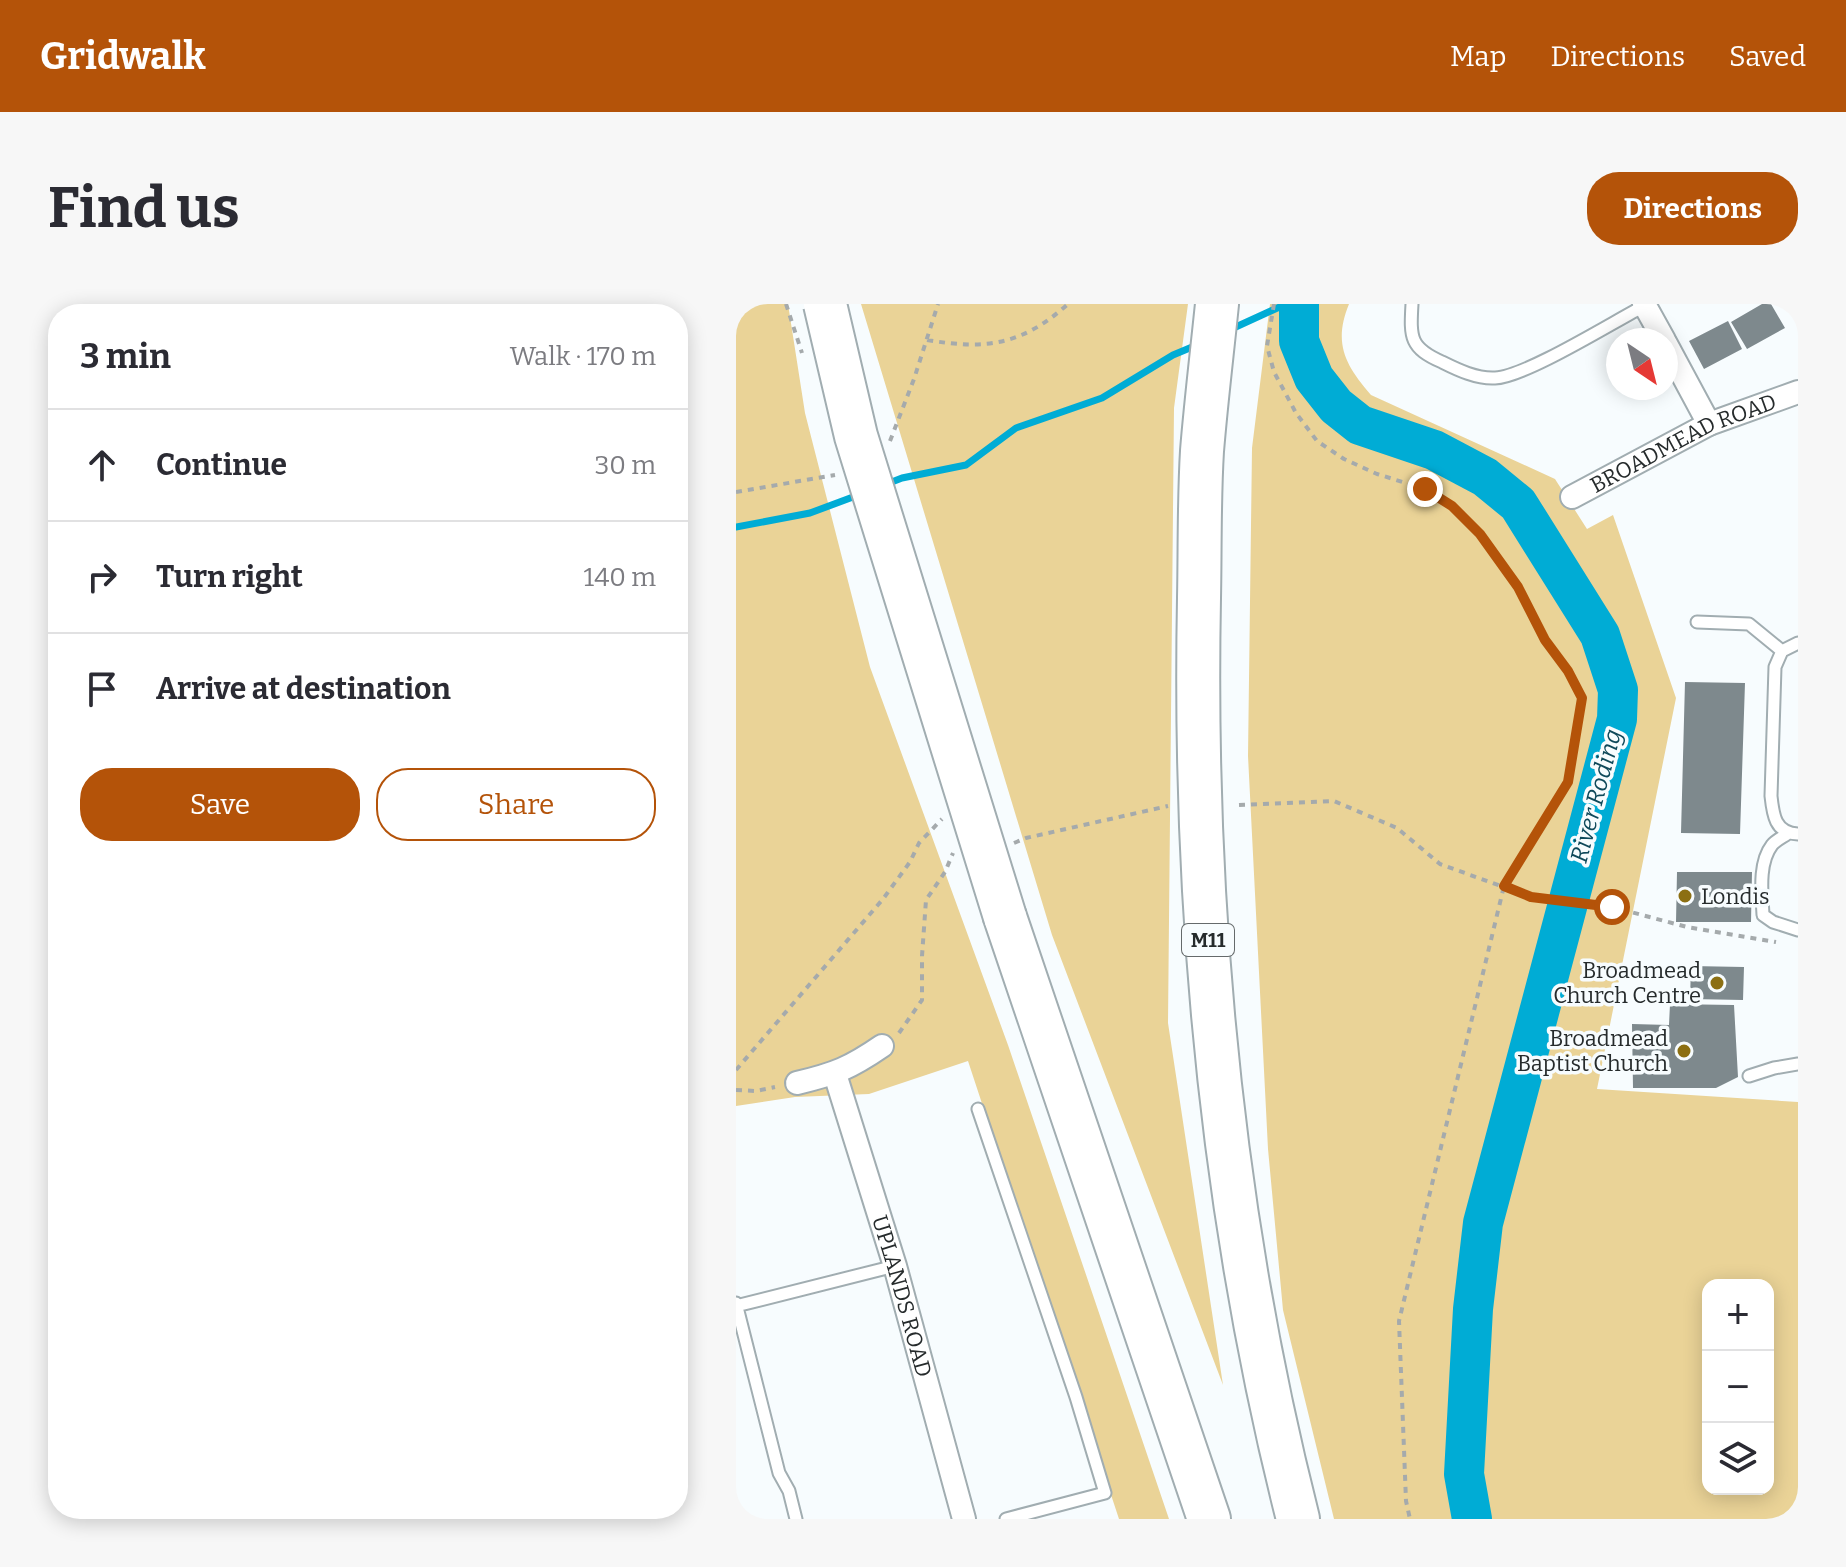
<!DOCTYPE html>
<meta charset="utf-8">
<style>
body{margin:0;font-family:Bitter,serif;background:#f7f7f7;color:#2b2b33}
.controls{position:absolute;right:24px;bottom:24px;display:grid;overflow:hidden;border-radius:16px;box-shadow:0 4px 20px #0003}
.controls button{width:72px;height:72px;display:grid;place-items:center;padding:0;border:0;border-bottom:2px solid #e1e1e2;background:#fff;color:#2b2b33;font:40px sans-serif}
.compass{position:absolute;left:870px;top:24px;width:72px;height:72px;border-radius:50%;background:#fff;box-shadow:0 4px 20px #0003;rotate:145deg}
.stop{position:absolute;width:24px;height:24px;margin:-18px;border:6px solid #b45309;border-radius:50%;background:#fff}
.stop.end{background:#b45309;border-color:#fff;box-shadow:0 2px 8px #0008}
.list{margin:0;padding:0;list-style:none}
h2{display:flex;justify-content:space-between;align-items:center;height:104px;margin:0;padding:0 32px;font-size:34px}
h2 small{font-size:26px;font-weight:400;color:#7c7c81}
.list li{display:grid;grid-template-columns:52px 1fr auto;gap:24px;align-items:center;box-sizing:border-box;height:112px;padding:0 32px;border-top:2px solid #e1e1e2}
.list b{display:block;font-size:30px;white-space:nowrap}
.list em{font-size:26px;font-style:normal;color:#7c7c81}
.actions{display:flex;gap:16px;padding:24px 32px}
.actions a{flex:1;padding:18px 0;border:2px solid #b45309;border-radius:32px;text-align:center;font-size:28px;color:#b45309}
.actions .main{background:#b45309;color:#fff}
.icon{flex:none;width:44px;height:44px;fill:none;stroke:currentColor;stroke-width:2;stroke-linecap:round;stroke-linejoin:round}
.map{position:relative;flex:none;width:1062px;height:1215px;overflow:hidden;border-radius:32px}
header{display:flex;align-items:center;gap:48px;box-sizing:border-box;height:112px;padding:0 40px;background:#b45309;color:#fff}
header strong{font-size:38px}
nav{display:flex;gap:44px;margin-inline-start:auto;font-size:28px}
.intro{display:flex;align-items:center;justify-content:space-between;box-sizing:border-box;height:192px;padding:0 48px}
h1{margin:0;font-size:56px}
.button{padding:20px 36px;border-radius:32px;background:#b45309;color:#fff;font-size:28px;font-weight:700}
main{display:flex;gap:48px;padding:0 48px}
aside{flex:1;background:#fff;border-radius:32px;box-shadow:0 4px 20px #0003}
.map>svg:first-child{display:block}
.green{fill:#ead397;fill-rule:evenodd}
.lines{fill:none;stroke-linecap:round;stroke-linejoin:round}
.stream{stroke:#00acd5;stroke-width:7}
.river{stroke:#00acd5;stroke-width:40}
.building{fill:#7e898d}
.service-casing{stroke:#a1adb1;stroke-width:15}
.minor-casing{stroke:#a1adb1;stroke-width:26}
.motorway-casing{stroke:#a1adb1;stroke-width:46}
.path{stroke:#a5aaac;stroke-width:4;stroke-dasharray:6 6;stroke-linecap:butt}
.service{stroke:#fff;stroke-width:11}
.minor{stroke:#fff;stroke-width:22}
.motorway{stroke:#fff;stroke-width:42}
.motorway-bridge-casing{stroke:#a1adb1;stroke-width:46;stroke-linecap:butt}
.motorway-bridge{stroke:#fff;stroke-width:42}
.route{stroke:#b45309;stroke-width:10}
.poi-dot{fill:#8c6f12;stroke:#f7fcfe;stroke-width:3}
.labels{text-anchor:middle;dominant-baseline:central;stroke-width:7;stroke-linejoin:round;paint-order:stroke}
.shield{fill:#f7fcfe;stroke:#656a6b;stroke-width:2}
.shield-label{font-size:20px;font-weight:bold;fill:#262b2c}
.street-label{font-size:22px;fill:#262b2c;stroke:#f7fcfe}
.poi-label{font-size:22px;fill:#262b2c;stroke:#f7fcfe;text-anchor:end}
.water-label{font-size:24px;font-style:italic;fill:#0f495a;stroke:#f7fcfe}
</style>
<header>
<strong>Gridwalk</strong>
<nav><a>Map</a><a>Directions</a><a>Saved</a></nav>
</header>
<div class="intro"><h1>Find us</h1><a class="button">Directions</a></div>
<main>
<aside>
<h2>3 min<small>Walk · 170 m</small></h2>
<ul class="list">
<li><svg class="icon" aria-label="ahead" viewBox="0 0 24 24"><path d="M12 20V5M6 11l6-6 6 6"/></svg><div><b>Continue</b></div><em>30 m</em></li>
<li><svg class="icon" aria-label="right" viewBox="0 0 24 24"><path d="M7 20v-9h11M14 6l5 5-5 5"/></svg><div><b>Turn right</b></div><em>140 m</em></li>
<li><svg class="icon" aria-label="arrive" viewBox="0 0 24 24"><path d="M6 21V4h12l-3 4 3 4H6"/></svg><div><b>Arrive at destination</b></div></li>
</ul>
<div class="actions"><a class="main">Save</a><a>Share</a></div>
</aside>
<div class="map">
<svg width="1062" height="1215" viewBox="0 0 1062 1215">
<rect width="100%" height="100%" fill="#f7fcfe"/>
<!-- green -->
<path class="green" d="M 0,0 L 52,0 L 69,109 L 134,363 L 272,741 L 433,1215 L 383,1215 L 232,757 L 133,790 L 59,793 L 0,802 Z
M 125,0 L 452,0 L 438,104 L 432,719 L 487,1081 L 316,631 Z
M 534,0 L 613,0 C 597,39 609,61 635,91 L 819,175 L 851,225 L 877,211 L 940,394 L 861,785 L 1062,798 L 1062,1215 L 598,1215 L 547,1006 L 532,845 L 512,452 L 516,144 ZM 972,981 L 1032,981 L 1032,1185 L 972,1185 Z"/>
<g class="lines">
<!-- stream -->
<path class="stream" d="M 491,27 L 550,0
M 148,181 L 166,174 L 230,161 L 280,124 L 366,94 L 437,51 L 461,41
M 0,223 L 74,209 L 125,190"/>
<!-- river -->
<path class="river" d="M 563,0 L 563,37 L 578,74 L 600,102 L 624,121 L 698,146 L 749,173 L 782,200 L 864,331 L 882,386 L 881,415 L 747,919 L 737,1005 L 728,1170 L 736,1215"/>
</g>
<!-- building -->
<path class="building" d="M 1026,0 L 1035,0 L 1049,24 L 1011,45 L 995,18 Z
M 992,17 L 1006,45 L 968,65 L 953,37 Z
M 949,378 L 1009,379 L 1004,530 L 945,529 Z
M 941,568 L 1016,568 L 1015,618 L 940,618 Z
M 955,662 L 1008,663 L 1007,696 L 954,695 Z
M 934,700 L 998,701 L 1002,773 L 980,784 L 897,784 L 896,720 L 933,721 Z"/>
<g class="lines">
<!-- service casing -->
<g class="service-casing">
<path id="service" d="M 676,0 C 674,34 674,44 706,58 C 722,66 741,75 759,74 C 789,73 877,18 908,2
M 961,318 L 1013,320 L 1046,347
M 1062,339 L 1046,347 L 1039,363 L 1035,492 C 1037,511 1039,529 1062,530
M 1051,530 C 1047,533 1039,537 1036,541 C 1022,559 1026,590 1027,611 L 1037,618 L 1062,626
M 1013,772 L 1038,764 L 1062,760
M 242,805 L 340,1093 L 369,1189 L 270,1215
M 0,999 L 43,1169 L 53,1187 L 60,1215
M 0,1002 L 159,962"/>
</g>
<!-- minor casing -->
<g class="minor-casing">
<g id="minor">
<path d="M 908,0 L 928,36"/>
<path d="M 930,40 L 973,120"/>
<path id="s1" d="M 836,193 L 973,120 L 1062,88"/>
<path id="s2" d="M 99,770 L 159,962 L 228,1215"/>
<path d="M 61,779 C 99,770 114,764 146,742"/>
</g>
</g>
<!-- motorway casing -->
<g class="motorway-casing">
<path id="motorway" d="M 481,0 C 476,49 470,98 466,147 C 463,196 464,245 463,294 C 457,603 486,916 562,1215
M 269,613 L 473,1215"/>
</g>
<!-- path -->
<path class="path" d="M 50,0 L 66,49
M 538,0 L 531,42 L 538,68 L 560,109 L 581,137 L 608,155 L 641,170 L 689,185 L 716,202 L 744,230 L 782,283 L 809,336 L 832,367 L 846,394 L 832,478 L 768,582 L 663,1017 L 670,1197 L 674,1215
M 191,36 C 251,46 286,41 332,0
M 154,137 L 178,75 L 202,0
M 0,188 L 99,171
M 503,501 L 598,497 L 661,524 L 704,560 L 795,593 L 876,603 L 951,623 L 1040,638
M 278,539 L 290,534 L 432,502
M 163,729 L 186,696 L 186,652 L 190,596 L 209,568 L 217,549
M 0,766 L 147,595 L 174,558 L 183,539 L 206,515
M 0,786 L 20,787 L 39,783"/>
<!-- service -->
<use href="#service" class="service"/>
<!-- minor -->
<use href="#minor" class="minor"/>
<!-- motorway -->
<use href="#motorway" class="motorway"/>
<!-- motorway-bridge casing -->
<g class="motorway-bridge-casing">
<path id="motorway-bridge" d="M 89,0 L 120,132 L 269,613"/>
</g>
<!-- motorway-bridge -->
<use href="#motorway-bridge" class="motorway-bridge"/>
</g>
<g class="lines">
<!-- route -->
<path class="route" d="M 689,185 L 716,202 L 744,230 L 782,283 L 809,336 L 832,367 L 846,394 L 832,478 L 768,582 L 795,593 L 876,603"/>
</g>
<!-- markers -->
<g class="poi-dot">
<circle cx="949" cy="592" r="8"/>
<circle cx="981" cy="679" r="8"/>
<circle cx="948" cy="747" r="8"/>
</g>
<g class="labels">
<!-- shield labels -->
<rect class="shield" x="446" y="620" width="52" height="32" rx="6"/>
<g class="shield-label">
<text x="472" y="636">M11</text>
</g>
<!-- street labels -->
<g class="street-label">
<text stroke="none"><textPath href="#s1" startOffset="124">BROADMEAD ROAD</textPath></text>
<text stroke="none"><textPath href="#s2" startOffset="232">UPLANDS ROAD</textPath></text>
</g>
<!-- poi labels -->
<g class="poi-label">
<text x="965" y="592" text-anchor="start">Londis</text>
<text x="965" y="666">Broadmead<tspan x="965" dy="25">Church Centre</tspan></text>
<text x="932" y="734">Broadmead<tspan x="932" dy="25">Baptist Church</tspan></text>
</g>
<!-- water labels -->
<g class="water-label">
<text transform="translate(860 492) rotate(-75)">River Roding</text>
</g>
</g>
</svg>
<div class="controls">
<button>+</button>
<button>−</button>
<button><svg class="icon" aria-label="layers" viewBox="0 0 24 24"><path d="M12 4l9 5-9 5-9-5zM3 14l9 5 9-5"/></svg></button>
</div>
<svg class="compass" viewBox="-18 -18 36 36"><path d="M0-13l5 13h-10z" fill="#e53935"/><path d="M0 13l5-13h-10z" fill="#7c7c81"/></svg>
<div class="stop" style="left:876px;top:603px"></div>
<div class="stop end" style="left:689px;top:185px"></div>
</div>
</main>
